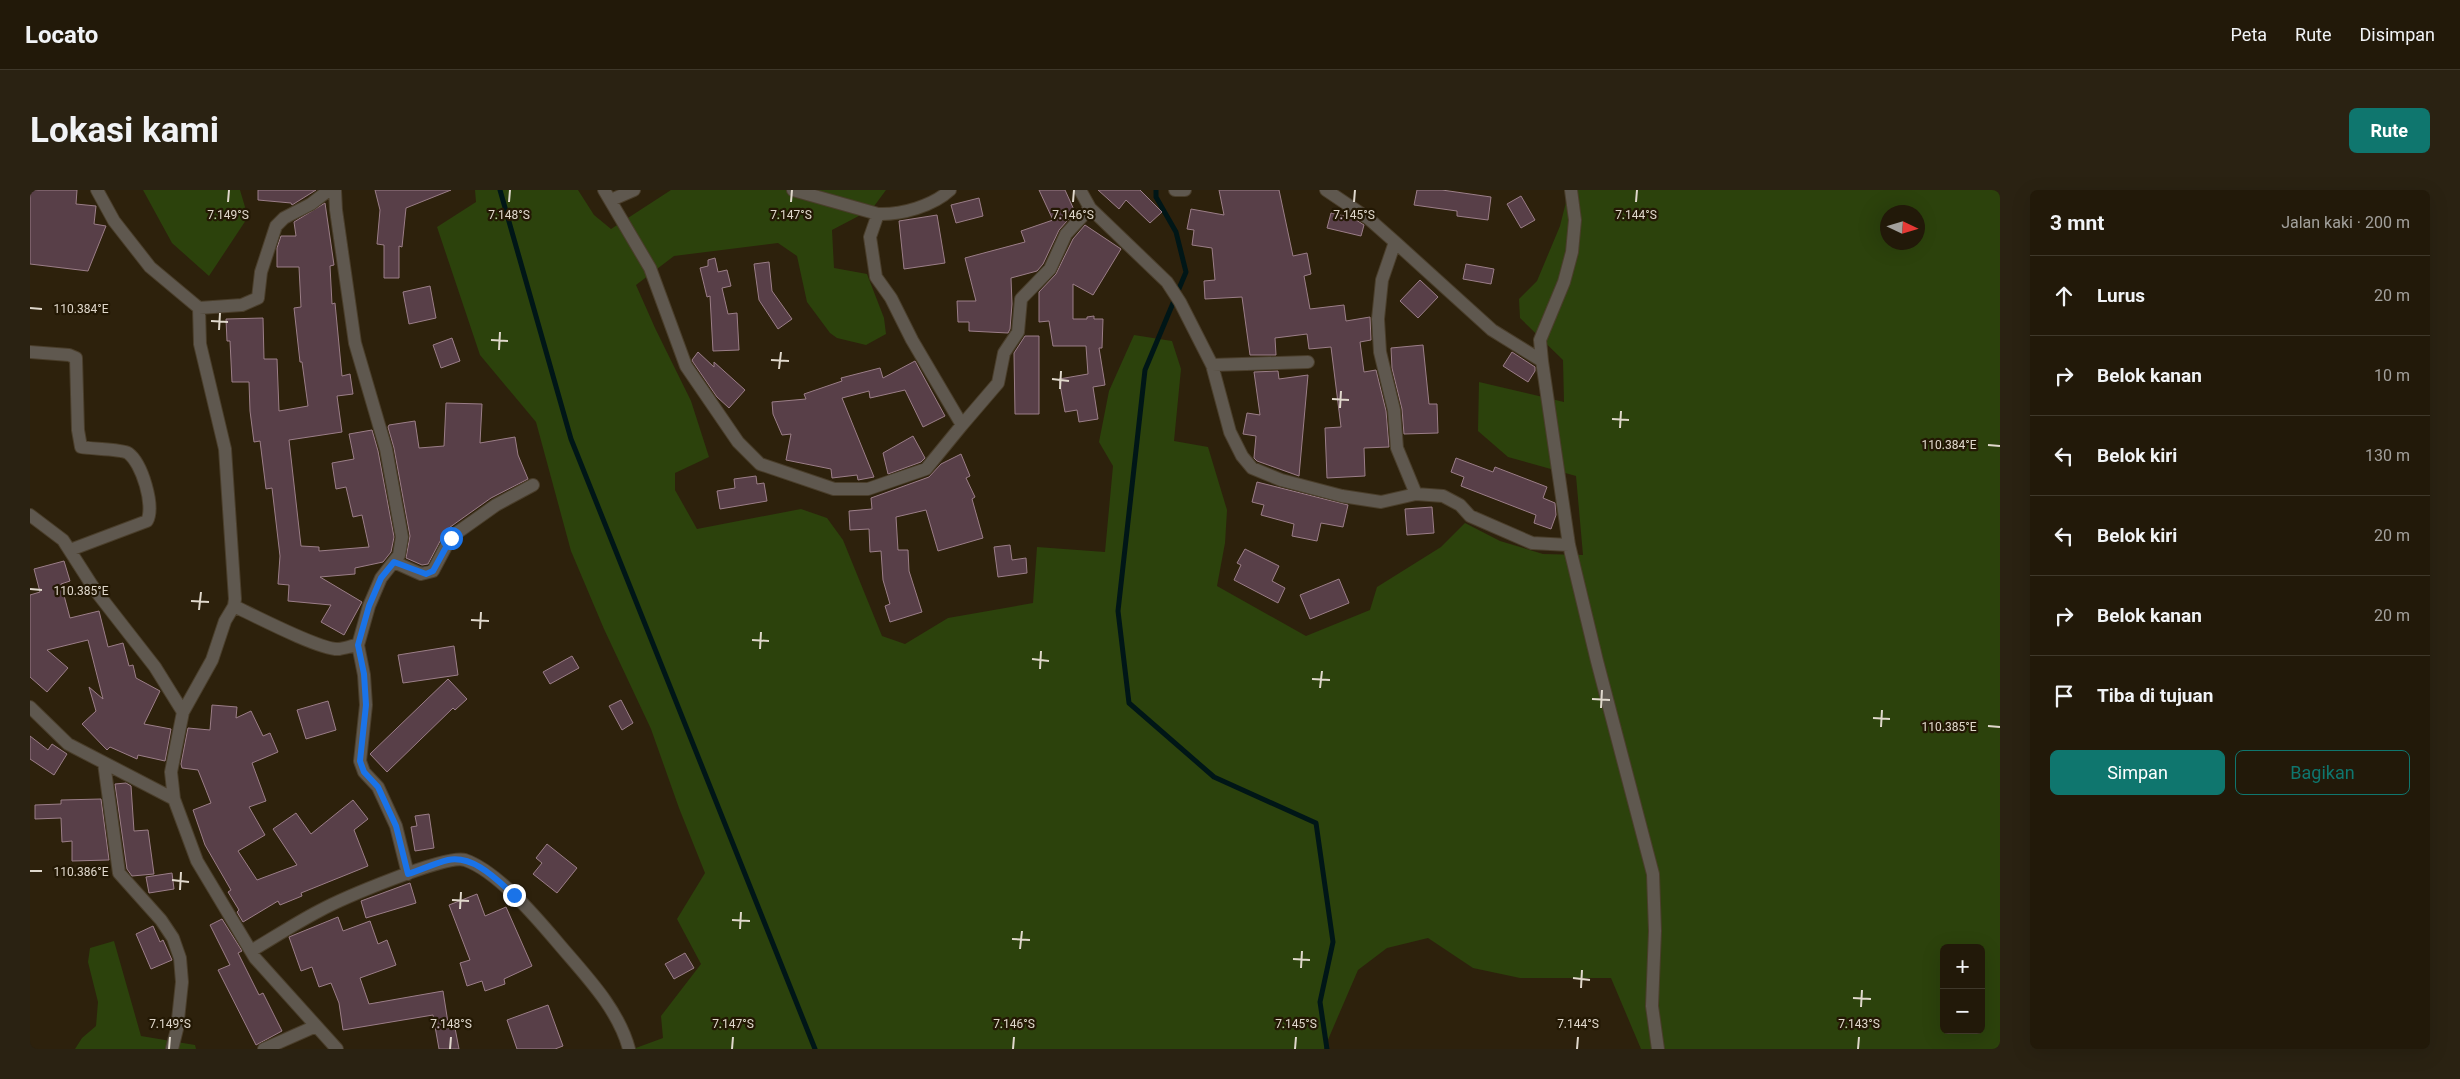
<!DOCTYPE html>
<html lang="id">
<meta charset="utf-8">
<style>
body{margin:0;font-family:Roboto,sans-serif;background:#2a2212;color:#f1f3f6}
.controls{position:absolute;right:15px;bottom:15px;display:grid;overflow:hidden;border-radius:8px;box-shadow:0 5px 20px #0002}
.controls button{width:45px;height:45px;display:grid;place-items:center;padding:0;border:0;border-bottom:1px solid #3f382a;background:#221909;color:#f1f3f6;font:25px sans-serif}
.compass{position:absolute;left:1850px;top:15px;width:45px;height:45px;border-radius:50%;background:#221909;box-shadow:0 5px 20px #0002;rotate:94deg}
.stop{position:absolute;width:15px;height:15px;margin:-11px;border:4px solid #1a73e8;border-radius:50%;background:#fff}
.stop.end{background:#1a73e8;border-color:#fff;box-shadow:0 1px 5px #0008}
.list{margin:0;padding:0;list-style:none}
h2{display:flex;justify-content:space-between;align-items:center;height:65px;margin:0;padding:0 20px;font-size:21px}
h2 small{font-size:16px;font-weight:400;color:#a2a09c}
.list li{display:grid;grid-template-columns:32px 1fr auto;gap:15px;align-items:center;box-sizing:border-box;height:80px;padding:0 20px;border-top:1px solid #3f382a}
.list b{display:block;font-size:19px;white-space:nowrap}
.list em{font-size:16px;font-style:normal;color:#a2a09c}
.actions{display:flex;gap:10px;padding:15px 20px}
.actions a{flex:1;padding:11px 0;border:1px solid #0f766e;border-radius:8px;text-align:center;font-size:18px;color:#0f766e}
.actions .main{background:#0f766e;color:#fff}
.icon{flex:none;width:28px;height:28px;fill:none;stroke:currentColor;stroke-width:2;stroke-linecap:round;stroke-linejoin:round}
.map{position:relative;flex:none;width:1970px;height:859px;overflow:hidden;border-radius:8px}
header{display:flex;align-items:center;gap:30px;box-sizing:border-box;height:70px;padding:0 25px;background:#221909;border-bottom:1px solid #3f382a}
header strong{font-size:24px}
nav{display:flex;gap:28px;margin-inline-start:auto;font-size:18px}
.intro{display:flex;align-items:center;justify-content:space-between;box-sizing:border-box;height:120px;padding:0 30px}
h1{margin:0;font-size:35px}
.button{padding:12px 22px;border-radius:8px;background:#0f766e;color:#fff;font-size:18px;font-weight:700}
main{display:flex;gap:30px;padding:0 30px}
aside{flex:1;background:#221909;border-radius:8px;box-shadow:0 5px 20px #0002}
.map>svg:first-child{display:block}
.green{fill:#2c420c;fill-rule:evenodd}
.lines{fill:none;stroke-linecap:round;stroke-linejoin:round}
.stream{stroke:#001617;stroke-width:5}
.building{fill:#583f48;stroke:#9b7e88}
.minor-casing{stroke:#4a3e2b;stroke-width:14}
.minor{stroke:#5f584f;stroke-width:12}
.route{stroke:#1a73e8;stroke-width:6}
.ticks{fill:none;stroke:#e0d8cc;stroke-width:2}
.ticks-label{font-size:12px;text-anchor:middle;fill:#e0d8cc;stroke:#231804;stroke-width:4.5;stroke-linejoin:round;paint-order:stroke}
</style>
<header>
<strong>Locato</strong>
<nav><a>Peta</a><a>Rute</a><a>Disimpan</a></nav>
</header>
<div class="intro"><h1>Lokasi kami</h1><a class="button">Rute</a></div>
<main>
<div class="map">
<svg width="1970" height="859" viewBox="0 0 1970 859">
<rect width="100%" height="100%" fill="#2d210c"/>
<!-- green -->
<path class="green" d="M 113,0 L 210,0 L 218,27 L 179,86 L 142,53 Z
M 445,0 L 548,0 L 564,25 L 581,39 L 641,0 L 856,0 L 842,19 L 802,40 L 804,78 L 837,84 L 854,128 L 856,144 L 836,155 L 807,148 L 800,143 L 777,112 L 767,66 L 748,53 L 644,66 L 606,95 L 625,138 L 661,211 L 679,267 L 645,283 L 645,300 L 667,339 L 771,319 L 797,328 L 813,350 L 852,446 L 875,454 L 918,428 L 1003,413 L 1007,357 L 1075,362 L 1083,276 L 1069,252 L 1079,201 L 1104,145 L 1142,151 L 1151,179 L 1144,251 L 1178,257 L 1197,320 L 1195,353 L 1187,396 L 1276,446 L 1340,420 L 1347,397 L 1411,357 L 1435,333 L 1470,351 L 1513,364 L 1553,365 L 1546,286 L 1478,267 L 1448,241 L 1449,192 L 1534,212 L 1533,170 L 1490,128 L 1489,109 L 1507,91 L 1530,36 L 1539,0 L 1970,0 L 1970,859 L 1611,859 L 1581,788 L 1490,788 L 1443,778 L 1398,748 L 1357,758 L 1328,780 L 1294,859 L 603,859 L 633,848 L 631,826 L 671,774 L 647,729 L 675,683 L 649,618 L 621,539 L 574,439 L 541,361 L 506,232 L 450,165 L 407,37 L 446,12 ZM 1858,22 L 1888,22 L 1888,52 L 1858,52 ZM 1914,758 L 1951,758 L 1951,840 L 1914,840 Z
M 84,751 L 111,846 L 165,855 L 166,859 L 45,859 L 52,848 L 66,836 L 68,812 L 58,772 L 60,758 Z"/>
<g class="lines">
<!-- stream -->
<path class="stream" d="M 470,0 L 541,249 L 785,859
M 1126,0 L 1126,7 L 1146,42 L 1156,82 L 1115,180 L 1088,421 L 1099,513 L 1184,587 L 1286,633 L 1303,752 L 1290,812 L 1297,859"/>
</g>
<!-- building -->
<path class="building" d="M 0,0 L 47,0 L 46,14 L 66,16 L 64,34 L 76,36 L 58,81 L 0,74 Z
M 228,0 L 286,0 L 262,15 L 261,13 L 228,10 Z
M 345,0 L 421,0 L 376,18 L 372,57 L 369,56 L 369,88 L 354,88 L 354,55 L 347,54 L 350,20 Z
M 1009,0 L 1035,0 L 1045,22 L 1029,40 L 1013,74 L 1007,81 L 981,88 L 982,114 L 980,139 L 978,143 L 939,141 L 939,132 L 928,132 L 927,111 L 946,111 L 935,68 L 995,52 L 991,41 L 1023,30 Z
M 1068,0 L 1110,0 L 1132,22 L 1120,33 L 1096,10 L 1089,19 Z
M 1189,0 L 1249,0 L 1263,66 L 1277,63 L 1281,84 L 1274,86 L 1280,119 L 1314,115 L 1316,131 L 1340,127 L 1341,150 L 1330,152 L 1334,182 L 1346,180 L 1356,221 L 1359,257 L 1334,258 L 1335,286 L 1297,288 L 1295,238 L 1311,237 L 1301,157 L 1279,159 L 1277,144 L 1245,148 L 1246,165 L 1220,165 L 1212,107 L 1175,109 L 1174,91 L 1185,90 L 1182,58 L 1162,55 L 1164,40 L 1157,39 L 1161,19 L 1194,25 Z
M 1387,0 L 1412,0 L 1461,7 L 1458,30 L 1427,26 L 1427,21 L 1384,15 Z
M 1491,6 L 1505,30 L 1491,38 L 1477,14 Z
M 949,8 L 953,26 L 926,33 L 921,15 Z
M 295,13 L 304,75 L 300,76 L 302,114 L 305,113 L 312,186 L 320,184 L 323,204 L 307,206 L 312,242 L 259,250 L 271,356 L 289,357 L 289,361 L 339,357 L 332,325 L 323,327 L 316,297 L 306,299 L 302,273 L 324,269 L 319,244 L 342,240 L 348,261 L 364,347 L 361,362 L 353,372 L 325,378 L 325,384 L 290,387 L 332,412 L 314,445 L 291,432 L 301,415 L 258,411 L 259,395 L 248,394 L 250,366 L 242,298 L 236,299 L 230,251 L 224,252 L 220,221 L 219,192 L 202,192 L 200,151 L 197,151 L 196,129 L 233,128 L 234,169 L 247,169 L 249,221 L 278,216 L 272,172 L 270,172 L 264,118 L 271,117 L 269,77 L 247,77 L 247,58 L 251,46 L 266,46 L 264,32 Z
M 1301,23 L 1323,28 L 1334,35 L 1331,46 L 1297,38 Z
M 907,25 L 915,73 L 874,79 L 869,31 Z
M 1055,35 L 1091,59 L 1063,105 L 1043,94 L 1043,129 L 1057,129 L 1057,127 L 1064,126 L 1064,129 L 1073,129 L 1072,158 L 1069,158 L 1075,195 L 1063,197 L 1068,229 L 1049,232 L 1047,220 L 1035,222 L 1029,189 L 1058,184 L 1056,156 L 1023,156 L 1019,131 L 1009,132 L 1009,102 L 1026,84 L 1043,49 Z
M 685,68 L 688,82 L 697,80 L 701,96 L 692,98 L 698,124 L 707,123 L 709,160 L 683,161 L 680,106 L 677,107 L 670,78 L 678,76 L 678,70 Z
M 739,72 L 742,101 L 762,129 L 748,139 L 729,110 L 724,74 Z
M 1436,74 L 1464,79 L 1461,94 L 1433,89 Z
M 1390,90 L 1408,107 L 1388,128 L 1370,111 Z
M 400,96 L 406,128 L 379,134 L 373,102 Z
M 995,146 L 1009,146 L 1009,224 L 985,224 L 984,163 Z
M 422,148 L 430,171 L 411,178 L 403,155 Z
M 1393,155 L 1399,214 L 1407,214 L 1408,243 L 1374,244 L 1372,219 L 1362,178 L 1361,158 Z
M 668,162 L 684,177 L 684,172 L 715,200 L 699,218 L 687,207 L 663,172 L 662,170 Z
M 1482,162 L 1505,177 L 1505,181 L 1498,192 L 1473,176 Z
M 885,171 L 915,226 L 893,237 L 875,200 L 840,208 L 839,201 L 812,208 L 844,287 L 828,290 L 827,285 L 802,288 L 801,279 L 756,270 L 761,244 L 752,245 L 743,224 L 742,212 L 776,209 L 774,204 L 812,191 L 811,188 L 850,178 L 853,188 Z
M 1248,181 L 1249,189 L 1278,185 L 1269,286 L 1227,271 L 1224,268 L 1226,246 L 1213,244 L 1217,223 L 1230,225 L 1224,182 Z
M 416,213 L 452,214 L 450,253 L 485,247 L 488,265 L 498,289 L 461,308 L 416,340 L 398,374 L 392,375 L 376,368 L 380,346 L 364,258 L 358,237 L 359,235 L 385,231 L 389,258 L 414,256 Z
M 883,246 L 895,268 L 891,272 L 858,284 L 853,263 Z
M 931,264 L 940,286 L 936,288 L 945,307 L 942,309 L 953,348 L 908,361 L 896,320 L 866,327 L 868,360 L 878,360 L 879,381 L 892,422 L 860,432 L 855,416 L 860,414 L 853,390 L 851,361 L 840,362 L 839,339 L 820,340 L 819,321 L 842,319 L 841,308 L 899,287 L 911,274 Z
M 1426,268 L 1463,282 L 1465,277 L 1517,297 L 1513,308 L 1525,313 L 1526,325 L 1521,339 L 1504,333 L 1506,325 L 1431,296 L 1434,287 L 1421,282 Z
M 726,286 L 727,294 L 734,293 L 737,311 L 690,319 L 687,301 L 705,298 L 704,289 Z
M 1227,292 L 1318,315 L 1313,337 L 1291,333 L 1287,351 L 1262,346 L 1264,334 L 1231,325 L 1234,315 L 1222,312 Z
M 1402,317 L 1404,343 L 1377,345 L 1375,319 Z
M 980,355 L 982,370 L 996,368 L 997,383 L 968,387 L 964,357 Z
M 1215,359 L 1249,376 L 1242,391 L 1255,398 L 1248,413 L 1204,390 L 1211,375 L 1207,373 Z
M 34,371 L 40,391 L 31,394 L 40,428 L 69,421 L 78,457 L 93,453 L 99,476 L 103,475 L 106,488 L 130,501 L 114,534 L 141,539 L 135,571 L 108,565 L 107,569 L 80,557 L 77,560 L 52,534 L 66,521 L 59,497 L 73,509 L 58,450 L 17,460 L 38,478 L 17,502 L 0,487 L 0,405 L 10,402 L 4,379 Z
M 1309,389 L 1319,413 L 1280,429 L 1270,405 Z
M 424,456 L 428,485 L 373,493 L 368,465 Z
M 542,466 L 549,478 L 520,494 L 513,482 Z
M 418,489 L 437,509 L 425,520 L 423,518 L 357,582 L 340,564 Z
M 591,510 L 603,533 L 592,540 L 579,516 Z
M 298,511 L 306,540 L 276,549 L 267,520 Z
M 182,515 L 207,517 L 206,528 L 221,521 L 233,546 L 240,543 L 248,562 L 222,573 L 236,611 L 219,617 L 235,645 L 208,661 L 227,690 L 267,675 L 243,639 L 266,623 L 281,644 L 323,610 L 338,629 L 324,640 L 338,676 L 271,703 L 272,706 L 250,715 L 248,711 L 213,732 L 207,722 L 209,720 L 198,702 L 201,700 L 175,655 L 163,620 L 181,613 L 176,600 L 168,580 L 152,578 L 151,574 L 158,538 L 180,540 Z
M 0,546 L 18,560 L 22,554 L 37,564 L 24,585 L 0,569 Z
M 96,593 L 101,596 L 104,641 L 118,640 L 124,684 L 102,686 L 97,679 L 85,594 Z
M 71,609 L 79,670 L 42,671 L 42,651 L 32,652 L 31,628 L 5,629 L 5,615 L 31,614 L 31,610 Z
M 399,624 L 404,658 L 385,661 L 381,637 L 387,636 L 385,626 Z
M 517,654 L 547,678 L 527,703 L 503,684 L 512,673 L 506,668 Z
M 142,683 L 144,699 L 119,703 L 116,687 Z
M 380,693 L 386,713 L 336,728 L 331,711 Z
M 447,704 L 455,726 L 476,717 L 502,776 L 474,789 L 475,794 L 455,801 L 452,791 L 437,796 L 430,773 L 440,770 L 419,715 Z
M 308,727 L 313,741 L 340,731 L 348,754 L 357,750 L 366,775 L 330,788 L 339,814 L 413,801 L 419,839 L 425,838 L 429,859 L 409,859 L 403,825 L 313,840 L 309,813 L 301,793 L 289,797 L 282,777 L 271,781 L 259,747 Z
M 192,729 L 212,761 L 208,763 L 229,805 L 233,803 L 252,841 L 226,855 L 188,780 L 200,775 L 180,735 Z
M 123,736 L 130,752 L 133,750 L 142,770 L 121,779 L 106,744 Z
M 655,763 L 664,778 L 644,789 L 635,774 Z
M 518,815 L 533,856 L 525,859 L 487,859 L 477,830 Z"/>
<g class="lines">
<!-- minor casing -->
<g class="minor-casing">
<path id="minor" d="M 67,0 L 84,31 L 120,77 L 169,118
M 299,0 L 281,14 L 254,28 L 246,36 L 231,82 L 228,108 L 212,115 L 169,118 L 170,154 L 195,259 L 205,409 L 204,416 L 195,431 L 182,470 L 153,522 L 141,582 L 144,609 L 167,671 L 225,768 L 307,859
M 305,0 L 306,20 L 325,153 L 356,259 L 372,347 L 369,365 L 351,388 L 339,416 L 328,455 L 334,485 L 336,515 L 330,571 L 334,582 L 348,597 L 366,636 L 378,684
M 574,0 L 620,78 L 656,176 L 708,252 L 730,274 L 804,299 L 838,299 L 896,279 L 932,235 L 882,150 L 861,108 L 846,87 L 840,47 L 848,24 C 871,25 903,16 920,0
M 763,0 L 848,24
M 1050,0 L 1060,18 L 1137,92 L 1150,112 L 1182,175 L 1200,242 L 1212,266 L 1222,278 L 1251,290 L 1312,306 L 1351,312 L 1386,304 L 1413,306 L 1430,315 L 1440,326 L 1502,353 L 1539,355
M 1145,0 L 1155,0
M 1296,0 L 1339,29 L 1365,52 L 1462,140 L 1512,171 L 1539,355 L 1567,471 L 1623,684 L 1625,741 L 1622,816 L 1628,859
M 581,10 L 604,0
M 1365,52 L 1352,90 L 1348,129 L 1350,162 L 1364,220 L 1367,258 L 1386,304
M 0,162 L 39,165 L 46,168 L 48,240 L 51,257 C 61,259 91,259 98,263 C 112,273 125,316 117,331 L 40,360
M 1512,171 L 1510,150 L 1534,92 L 1542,62 L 1545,30 L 1541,0
M 1182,175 L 1278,172
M 932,235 L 968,193 L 974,163 L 988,142 L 991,109 L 1020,79 L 1036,44 L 1060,18
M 0,325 L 33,350 L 65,400 L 125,477 L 153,522
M 364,372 L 391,384 L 403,381 L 421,347 L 466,315 L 503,295
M 204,416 C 223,425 292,461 309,459 C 315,458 322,456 328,455
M 0,517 L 38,554 L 144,609
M 74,573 L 89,683 L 131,730 L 143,748 L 150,768 L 152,792 L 147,839 L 142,859
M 221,761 C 243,748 266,733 289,721 C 311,709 416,664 435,670 C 467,681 506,727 528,753 C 555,785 588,818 599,859
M 234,859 L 286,836"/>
</g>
<!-- minor -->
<use href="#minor" class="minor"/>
</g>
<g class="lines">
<!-- route -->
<path class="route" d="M 421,348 L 403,381 L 396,384 L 364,372 L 351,388 L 339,416 L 328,455 L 334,484 L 336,515 L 330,571 L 334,582 L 348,597 L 366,636 L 378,684 C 391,680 405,673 418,670 C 444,665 467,690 484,705"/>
</g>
<!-- ticks -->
<path class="ticks" d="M 198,12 L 199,0M 479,12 L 480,0M 761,12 L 762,0M 1043,12 L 1044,0M 1324,12 L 1325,0M 1606,12 L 1607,0M 0,118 L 12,119M 181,131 L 198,132M 189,140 L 190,123M 461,150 L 478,151M 469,160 L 470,142M 741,170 L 759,171M 749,179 L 751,162M 1022,189 L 1039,191M 1030,199 L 1031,181M 1302,209 L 1319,210M 1310,218 L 1311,201M 1582,229 L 1599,230M 1590,238 L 1591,221M 1958,255 L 1970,256M 0,399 L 12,400M 161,411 L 179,412M 169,420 L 171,402M 441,430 L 459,431M 450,439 L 451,422M 722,450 L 739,451M 730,459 L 731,442M 1002,469 L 1019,471M 1010,479 L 1011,461M 1282,489 L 1300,490M 1290,498 L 1292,481M 1562,509 L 1580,510M 1571,518 L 1572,500M 1843,528 L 1860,529M 1958,536 L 1970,537M 1851,537 L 1852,520M 0,681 L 12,681M 142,690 L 159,692M 150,700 L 151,682M 422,710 L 439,711M 430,719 L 431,702M 702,730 L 720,731M 710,739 L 711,722M 982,749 L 1000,750M 990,759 L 992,741M 1263,769 L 1280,770M 1271,778 L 1272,761M 1543,788 L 1560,790M 1551,798 L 1552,780M 1823,808 L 1841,809M 1831,817 L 1832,800M 139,859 L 140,847M 420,859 L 421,847M 702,859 L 703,847M 983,859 L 984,847M 1265,859 L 1266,847M 1547,859 L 1548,847M 1828,859 L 1829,847"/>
<g class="ticks-label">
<text x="198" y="29">7.149°S</text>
<text x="479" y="29">7.148°S</text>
<text x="761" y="29">7.147°S</text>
<text x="1043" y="29">7.146°S</text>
<text x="1324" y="29">7.145°S</text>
<text x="1606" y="29">7.144°S</text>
<text x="51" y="123">110.384°E</text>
<text x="1919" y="259">110.384°E</text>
<text x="51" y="405">110.385°E</text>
<text x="1919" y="541">110.385°E</text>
<text x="51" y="686">110.386°E</text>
<text x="140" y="838">7.149°S</text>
<text x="421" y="838">7.148°S</text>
<text x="703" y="838">7.147°S</text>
<text x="984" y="838">7.146°S</text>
<text x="1266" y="838">7.145°S</text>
<text x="1548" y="838">7.144°S</text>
<text x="1829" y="838">7.143°S</text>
</g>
</svg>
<div class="controls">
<button>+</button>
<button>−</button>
</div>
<svg class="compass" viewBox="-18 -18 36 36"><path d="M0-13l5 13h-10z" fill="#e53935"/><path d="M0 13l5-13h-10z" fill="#a2a09c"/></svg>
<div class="stop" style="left:421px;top:348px"></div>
<div class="stop end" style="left:484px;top:705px"></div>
</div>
<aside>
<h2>3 mnt<small>Jalan kaki · 200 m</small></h2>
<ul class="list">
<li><svg class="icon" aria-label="ahead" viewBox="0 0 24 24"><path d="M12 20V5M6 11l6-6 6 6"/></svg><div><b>Lurus</b></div><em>20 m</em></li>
<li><svg class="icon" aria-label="right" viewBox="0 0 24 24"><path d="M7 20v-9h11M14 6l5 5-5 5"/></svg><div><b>Belok kanan</b></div><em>10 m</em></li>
<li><svg class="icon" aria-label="left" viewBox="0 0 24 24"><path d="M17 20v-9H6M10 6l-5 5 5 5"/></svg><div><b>Belok kiri</b></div><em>130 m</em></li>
<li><svg class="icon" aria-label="left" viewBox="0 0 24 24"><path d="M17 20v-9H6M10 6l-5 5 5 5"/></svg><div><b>Belok kiri</b></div><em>20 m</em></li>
<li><svg class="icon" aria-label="right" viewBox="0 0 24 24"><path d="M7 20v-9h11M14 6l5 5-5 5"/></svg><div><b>Belok kanan</b></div><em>20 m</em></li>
<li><svg class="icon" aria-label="arrive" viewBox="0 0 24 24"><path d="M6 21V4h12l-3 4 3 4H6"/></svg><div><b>Tiba di tujuan</b></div></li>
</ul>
<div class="actions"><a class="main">Simpan</a><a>Bagikan</a></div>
</aside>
</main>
